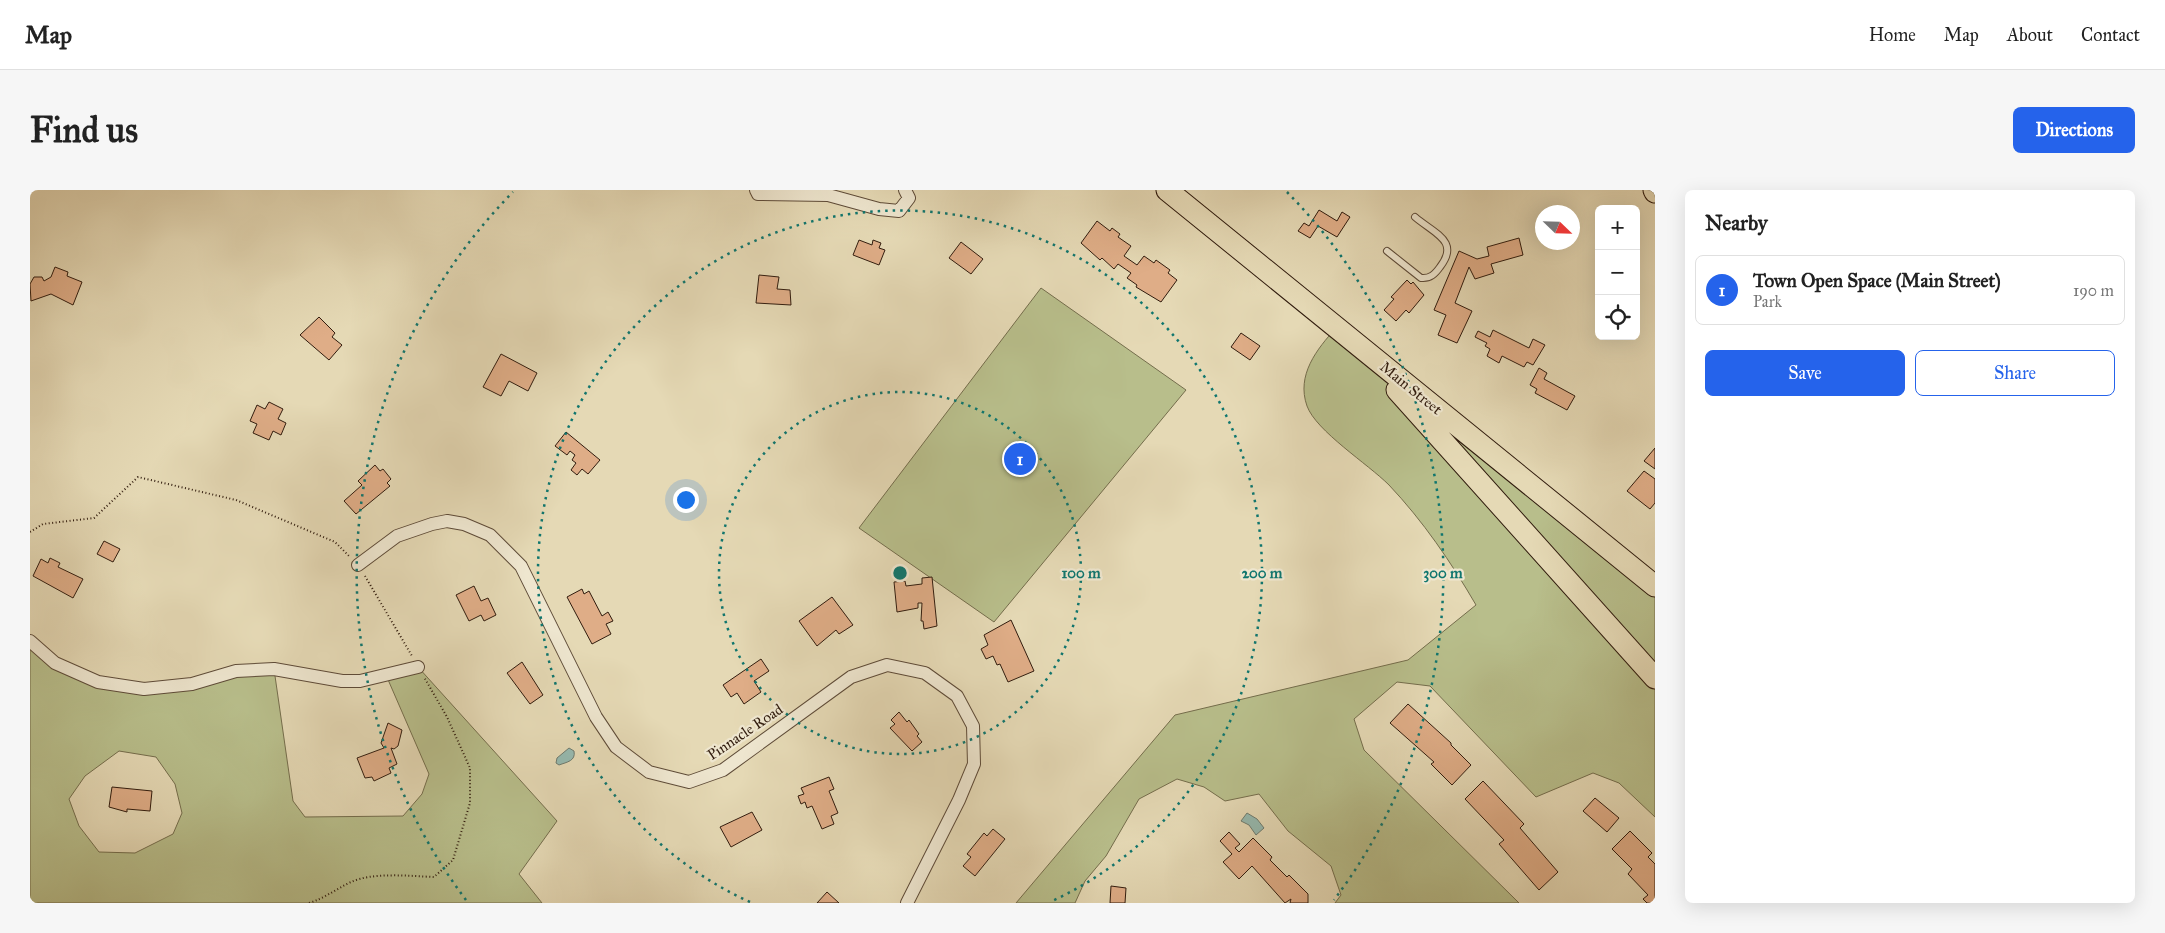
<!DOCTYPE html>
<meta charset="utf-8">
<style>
body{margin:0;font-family:"IM FELL Great Primer",serif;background:#f6f6f6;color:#222}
.controls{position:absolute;right:15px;top:15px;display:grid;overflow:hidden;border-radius:8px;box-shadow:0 5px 20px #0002}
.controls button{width:45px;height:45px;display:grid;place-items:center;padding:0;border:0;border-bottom:1px solid #e0e0e0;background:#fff;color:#222;font:25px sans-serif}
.compass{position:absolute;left:1505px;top:15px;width:45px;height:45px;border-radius:50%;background:#fff;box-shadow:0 5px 20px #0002;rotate:113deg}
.you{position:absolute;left:655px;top:309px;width:18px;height:18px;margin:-12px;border:4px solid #fff;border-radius:50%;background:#1a73e8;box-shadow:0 0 0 8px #1a73e833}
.badge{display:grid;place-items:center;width:32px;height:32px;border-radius:50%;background:#2563eb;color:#fff;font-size:16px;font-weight:700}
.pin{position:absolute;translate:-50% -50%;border:2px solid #fff;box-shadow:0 1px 5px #0006}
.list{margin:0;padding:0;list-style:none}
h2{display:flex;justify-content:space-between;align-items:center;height:65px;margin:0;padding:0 20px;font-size:21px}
h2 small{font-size:16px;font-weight:400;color:#767676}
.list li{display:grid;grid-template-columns:32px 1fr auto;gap:15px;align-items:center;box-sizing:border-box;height:70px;margin:0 10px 10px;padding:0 10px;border:1px solid #e0e0e0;border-radius:8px}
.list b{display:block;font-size:19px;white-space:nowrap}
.list p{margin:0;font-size:16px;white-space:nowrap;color:#767676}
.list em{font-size:16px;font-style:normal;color:#767676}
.actions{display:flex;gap:10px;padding:15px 20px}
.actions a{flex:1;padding:11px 0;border:1px solid #2563eb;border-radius:8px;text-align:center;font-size:18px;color:#2563eb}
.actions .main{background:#2563eb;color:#fff}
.icon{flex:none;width:28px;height:28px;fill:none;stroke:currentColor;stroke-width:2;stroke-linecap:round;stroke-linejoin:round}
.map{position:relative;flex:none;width:1625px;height:713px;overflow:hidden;border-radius:8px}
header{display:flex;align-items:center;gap:30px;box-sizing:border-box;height:70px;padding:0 25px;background:#fff;border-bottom:1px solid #e0e0e0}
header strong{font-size:24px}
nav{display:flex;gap:28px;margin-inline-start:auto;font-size:18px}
.intro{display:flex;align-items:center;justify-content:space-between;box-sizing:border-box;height:120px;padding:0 30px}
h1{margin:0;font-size:35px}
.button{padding:12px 22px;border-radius:8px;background:#2563eb;color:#fff;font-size:18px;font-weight:700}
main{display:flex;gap:30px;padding:0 30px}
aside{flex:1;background:#fff;border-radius:8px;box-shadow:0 5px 20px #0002}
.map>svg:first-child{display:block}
.green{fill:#b8be8b;stroke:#746d4c;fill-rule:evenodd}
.water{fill:#96bab0;stroke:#6e7b6f}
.building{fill:#dfad87;stroke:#311c0e}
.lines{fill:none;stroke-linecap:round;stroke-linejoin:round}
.service-casing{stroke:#5e4b38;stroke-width:8}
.minor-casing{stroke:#5e4b38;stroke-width:14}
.trunk-casing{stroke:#311c0e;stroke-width:23}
.path{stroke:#311c0e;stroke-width:2;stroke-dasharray:1 2.5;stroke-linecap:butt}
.service{stroke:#eee6cf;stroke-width:6}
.minor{stroke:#eee6cf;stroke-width:12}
.trunk{stroke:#e5d9b5;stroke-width:21}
.ring{fill:none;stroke:#0f766e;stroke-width:2.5;stroke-dasharray:2.5 5}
.labels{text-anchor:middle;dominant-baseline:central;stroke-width:4.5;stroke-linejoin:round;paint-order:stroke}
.street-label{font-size:15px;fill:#311c0e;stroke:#eee6cf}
.centre{fill:#0f766e;stroke:#eee6cf;stroke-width:2.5}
.ring-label{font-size:15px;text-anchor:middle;font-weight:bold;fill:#0f766e;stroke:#eee6cf;stroke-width:4.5;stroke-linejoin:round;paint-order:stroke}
</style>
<header>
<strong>Map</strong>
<nav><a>Home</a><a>Map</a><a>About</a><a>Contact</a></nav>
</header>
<div class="intro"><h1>Find us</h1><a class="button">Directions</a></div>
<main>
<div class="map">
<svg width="1625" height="713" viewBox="0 0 1625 713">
<rect width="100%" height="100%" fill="#e5d9b5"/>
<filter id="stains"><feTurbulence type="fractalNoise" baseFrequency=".004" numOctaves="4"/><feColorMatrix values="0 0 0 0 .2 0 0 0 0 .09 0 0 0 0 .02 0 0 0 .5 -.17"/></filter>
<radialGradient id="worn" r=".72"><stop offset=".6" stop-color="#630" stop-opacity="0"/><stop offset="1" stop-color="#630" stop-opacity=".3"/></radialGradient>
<!-- green -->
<path class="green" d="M 1011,98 L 1156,200 L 964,432 L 829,338 Z
M 1306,138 L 1625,396 L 1625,627 L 1589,593 L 1563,583 L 1506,607 L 1400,496 L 1367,492 L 1324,529 L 1334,560 L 1489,713 L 1305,713 L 1311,705 L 1301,676 L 1258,641 L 1229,604 L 1195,611 L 1174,597 L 1147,589 L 1109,609 L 1076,666 L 1055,691 L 1045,713 L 986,713 L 1145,525 L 1378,470 L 1446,415 C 1421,372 1393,331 1359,295 C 1338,274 1286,241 1277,216 C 1266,185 1287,159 1306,138 Z
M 0,451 L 68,492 L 114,499 L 244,479 L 263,611 L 275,627 L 373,626 L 392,604 L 399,584 L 356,485 L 388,477 L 527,631 L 489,684 L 512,713 L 0,713 ZM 89,561 L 126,567 L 145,594 L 152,623 L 143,644 L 105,663 L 69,662 L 49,636 L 39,609 L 55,586 Z"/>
<!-- water -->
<path class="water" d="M 539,558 L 544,561 C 546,571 537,572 529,575 L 526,573 L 527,568 Z
M 1217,623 L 1227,629 L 1234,638 L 1226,645 L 1219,635 L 1211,631 Z"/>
<!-- building -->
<path class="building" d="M 1289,20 L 1307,31 L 1312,22 L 1320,27 L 1307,47 L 1288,36 L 1280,48 L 1268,41 L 1274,33 L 1279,36 Z
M 1067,31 L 1080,41 L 1082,38 L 1090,44 L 1088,47 L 1101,56 L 1094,66 L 1107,75 L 1114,66 L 1124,73 L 1126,70 L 1140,80 L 1138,83 L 1147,90 L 1131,112 L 1106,97 L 1107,95 L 1097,88 L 1101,83 L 1088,74 L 1084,79 L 1072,68 L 1070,70 L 1051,53 Z
M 1489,48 L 1493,65 L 1461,74 L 1464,83 L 1445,89 L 1439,77 L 1425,113 L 1442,121 L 1427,153 L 1408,145 L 1416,125 L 1404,120 L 1429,61 L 1447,69 L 1459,66 L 1457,57 Z
M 829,50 L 842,55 L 843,50 L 851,53 L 849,58 L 855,60 L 849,75 L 823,65 Z
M 931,52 L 953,69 L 941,84 L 919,68 Z
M 25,77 L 38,82 L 37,86 L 52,92 L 43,115 L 21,104 L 1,111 L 0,94 L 4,87 L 12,87 L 14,91 L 21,87 Z
M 729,85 L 749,87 L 747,99 L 760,100 L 761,115 L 726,113 Z
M 1377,90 L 1381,94 L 1383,92 L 1394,105 L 1379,123 L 1376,120 L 1366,131 L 1354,120 L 1364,109 L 1361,107 Z
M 289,127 L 305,143 L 302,147 L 312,155 L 299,170 L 270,145 Z
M 1463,140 L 1499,158 L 1503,149 L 1515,155 L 1503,175 L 1497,172 L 1494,177 L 1472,166 L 1469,173 L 1457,166 L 1460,159 L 1455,156 L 1457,153 L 1445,147 L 1448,141 L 1460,147 Z
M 1211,143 L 1230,156 L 1220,170 L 1201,157 Z
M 471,164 L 507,183 L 498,201 L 479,191 L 471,206 L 453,197 Z
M 1509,178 L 1517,183 L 1514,189 L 1545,206 L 1537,220 L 1505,203 L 1507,199 L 1500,195 Z
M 239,212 L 253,219 L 248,229 L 256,233 L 251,245 L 243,241 L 239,250 L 223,243 L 227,234 L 220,231 L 227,215 L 235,219 Z
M 536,242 L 570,270 L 558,284 L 552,279 L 547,285 L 541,280 L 546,273 L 542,270 L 545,265 L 540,261 L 537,265 L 525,256 Z
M 1625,258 L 1625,279 L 1614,271 Z
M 345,275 L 350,281 L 353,279 L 361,289 L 357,293 L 360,296 L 326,324 L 314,311 L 332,295 L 328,291 Z
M 1614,281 L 1625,289 L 1625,313 L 1620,319 L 1597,301 Z
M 74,351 L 90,359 L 83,372 L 67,364 Z
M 20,368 L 30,373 L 28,377 L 53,389 L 43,408 L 3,386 L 11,369 L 18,373 Z
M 902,387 L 907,436 L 894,439 L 893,431 L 891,431 L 892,413 L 888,413 L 888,418 L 867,422 L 864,392 L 875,391 L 876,396 L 892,394 L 892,388 Z
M 444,396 L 451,411 L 458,408 L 466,425 L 454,431 L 451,425 L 439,431 L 426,405 Z
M 552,399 L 554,404 L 559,401 L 572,426 L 578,422 L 583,431 L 576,434 L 581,444 L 562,454 L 537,407 Z
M 802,407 L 823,435 L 809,444 L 806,440 L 787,456 L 769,431 Z
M 981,430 L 1004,481 L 978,492 L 970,474 L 967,475 L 963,466 L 956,469 L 951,459 L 958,455 L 954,445 Z
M 731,469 L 739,481 L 724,491 L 731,502 L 714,514 L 707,503 L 701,507 L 693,495 Z
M 492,472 L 513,505 L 500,514 L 477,483 Z
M 1378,514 L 1421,553 L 1421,555 L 1441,575 L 1422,595 L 1401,574 L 1404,572 L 1360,533 Z
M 869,522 L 877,532 L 879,530 L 889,544 L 887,546 L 892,552 L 882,561 L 860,538 L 865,534 L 861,530 Z
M 358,533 L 372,540 L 368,556 L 364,559 L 361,558 L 367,574 L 359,578 L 361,583 L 344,591 L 342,587 L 335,588 L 327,568 L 354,558 L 351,553 Z
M 799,587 L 804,599 L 799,601 L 808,623 L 801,626 L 804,634 L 792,639 L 782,616 L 777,618 L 775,612 L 771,614 L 768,606 L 774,604 L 771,598 Z
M 1453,591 L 1494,634 L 1490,638 L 1528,682 L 1509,700 L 1469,654 L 1474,650 L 1435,609 Z
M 82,597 L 122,601 L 120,621 L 97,619 L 97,622 L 79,617 Z
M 1565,608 L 1589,628 L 1577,642 L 1553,621 Z
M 722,622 L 732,640 L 701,657 L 690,637 Z
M 963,639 L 975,649 L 945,686 L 933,676 L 941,667 L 937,664 L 954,643 L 957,646 Z
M 1600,641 L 1622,663 L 1618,667 L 1625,674 L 1625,713 L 1617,713 L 1613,709 L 1618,705 L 1598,684 L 1602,679 L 1582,659 Z
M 1199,642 L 1210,654 L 1205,658 L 1209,662 L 1223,648 L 1242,667 L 1240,670 L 1257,687 L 1259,685 L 1278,704 L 1278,713 L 1260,713 L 1261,709 L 1255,713 L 1222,676 L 1209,689 L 1193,672 L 1202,664 L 1190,651 Z
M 1081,696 L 1096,698 L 1095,713 L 1080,713 Z
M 797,702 L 809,713 L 787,713 Z"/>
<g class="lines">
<!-- service casing -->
<g class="service-casing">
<path id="service" d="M 1357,61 L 1391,88 C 1400,89 1405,84 1410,77 C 1430,51 1405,44 1385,27"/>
</g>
<!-- minor casing -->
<g class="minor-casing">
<path id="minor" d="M 726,0 L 728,4 L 798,5 L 849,19 L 869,21 L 879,8 L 875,0
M 328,375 L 367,346 L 402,334 L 417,331 L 434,334 L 460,345 L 491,376 L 566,527 L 586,557 L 619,582 L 659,592 L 693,580 L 821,487 L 857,475 L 895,483 L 927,506 L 943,536 L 944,574 L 929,610 L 877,713
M 0,451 L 25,473 L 68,492 L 114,499 L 162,494 L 206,481 L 244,479 L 312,491 L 330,491 L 388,477"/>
</g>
<!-- trunk casing -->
<g class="trunk-casing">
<path id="trunk" d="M 1137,0 L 1625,396
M 1624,0 L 1625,2
M 1367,200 L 1625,488"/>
</g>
<!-- path -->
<path class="path" d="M 0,342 L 13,334 L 64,328 L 108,287 L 206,310 L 305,352 L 320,367
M 335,386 L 382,466
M 279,713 C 295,708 306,699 321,692 C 342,682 381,686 404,687 L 423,670 L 440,613 L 440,578 L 417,527 L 394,487"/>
<!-- service -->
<use href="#service" class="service"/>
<!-- minor -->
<use href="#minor" class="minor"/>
<!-- trunk -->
<use href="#trunk" class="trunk"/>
</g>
<!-- distance rings -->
<g class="ring">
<circle cx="870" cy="383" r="181"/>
<path d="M720 712A362 362 0 1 1 1020 712"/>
<path d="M436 710A543 543 0 0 1 483 2M1257 2A543 543 0 0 1 1304 710"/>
</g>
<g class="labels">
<!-- street labels -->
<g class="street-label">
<text transform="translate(1381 198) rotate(39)">Main Street</text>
<text transform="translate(715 542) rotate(-34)">Pinnacle Road</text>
</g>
</g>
<circle cx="870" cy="383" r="8" class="centre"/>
<g class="ring-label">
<text x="1051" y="388">100 m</text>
<text x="1232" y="388">200 m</text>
<text x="1413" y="388">300 m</text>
</g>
<rect width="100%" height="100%" filter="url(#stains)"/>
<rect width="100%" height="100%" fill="url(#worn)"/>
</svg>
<div class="controls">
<button>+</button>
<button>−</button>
<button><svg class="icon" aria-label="locate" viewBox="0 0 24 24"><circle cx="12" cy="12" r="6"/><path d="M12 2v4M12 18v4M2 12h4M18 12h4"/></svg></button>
</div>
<svg class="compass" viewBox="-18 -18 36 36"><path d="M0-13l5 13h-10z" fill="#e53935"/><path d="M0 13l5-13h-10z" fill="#767676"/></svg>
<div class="you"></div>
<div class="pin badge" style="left:990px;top:269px">1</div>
</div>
<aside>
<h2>Nearby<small></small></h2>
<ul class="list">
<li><span class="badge">1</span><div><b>Town Open Space (Main Street)</b><p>Park</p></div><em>190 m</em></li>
</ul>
<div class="actions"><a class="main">Save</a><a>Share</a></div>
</aside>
</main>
